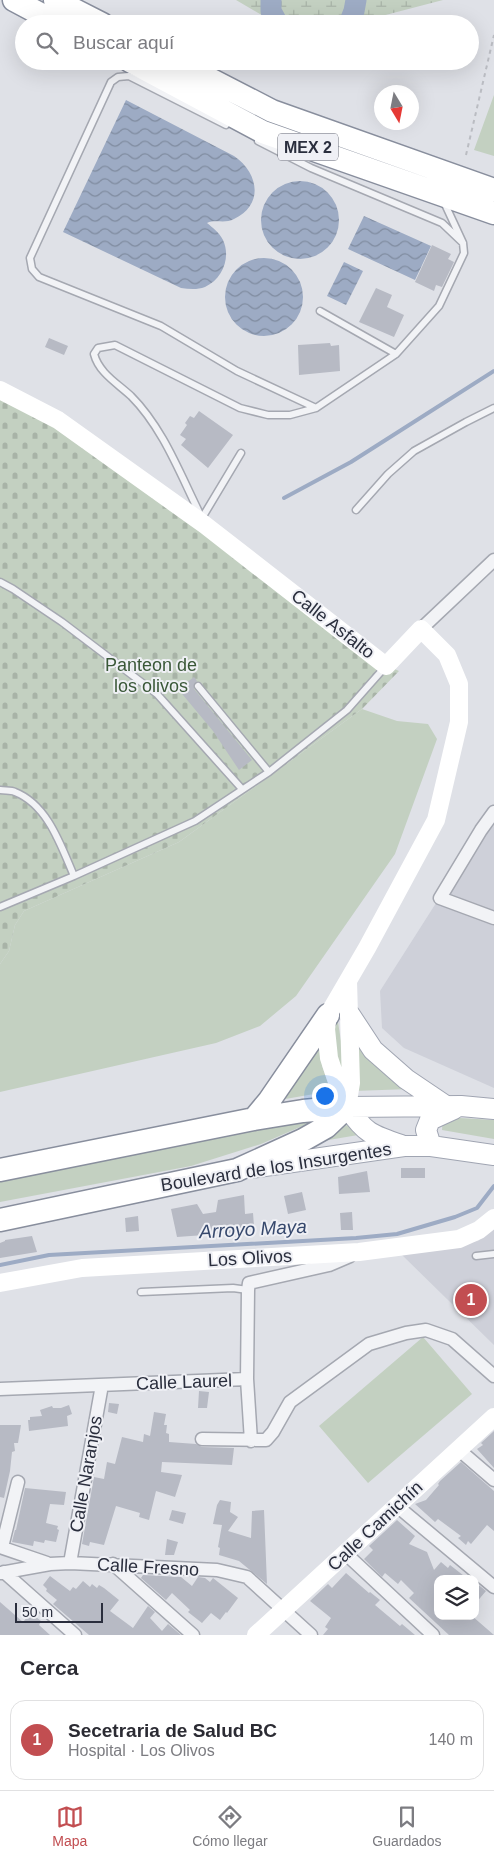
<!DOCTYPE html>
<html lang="es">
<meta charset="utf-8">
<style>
body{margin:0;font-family:Arial,sans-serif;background:#f2f2f3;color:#2b2b33}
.controls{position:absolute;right:15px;bottom:15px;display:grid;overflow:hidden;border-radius:10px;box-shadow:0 5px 20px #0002}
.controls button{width:45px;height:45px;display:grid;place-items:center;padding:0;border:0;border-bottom:1px solid #e1e1e2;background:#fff;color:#2b2b33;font:25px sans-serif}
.compass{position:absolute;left:374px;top:85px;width:45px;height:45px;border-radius:50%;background:#fff;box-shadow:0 5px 20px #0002;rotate:170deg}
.scale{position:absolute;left:15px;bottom:12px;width:88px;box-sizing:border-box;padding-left:5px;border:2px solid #2a2e3d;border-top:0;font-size:14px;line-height:18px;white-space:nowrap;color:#2a2e3d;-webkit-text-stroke:4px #eff0f5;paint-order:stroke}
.you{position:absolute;left:324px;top:1095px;width:18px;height:18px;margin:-12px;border:4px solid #fff;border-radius:50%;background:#1a73e8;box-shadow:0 0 0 8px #1a73e833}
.badge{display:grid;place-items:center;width:32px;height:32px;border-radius:50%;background:#c24e51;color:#fff;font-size:16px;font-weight:700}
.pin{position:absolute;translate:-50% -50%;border:2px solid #fff;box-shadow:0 1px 5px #0006}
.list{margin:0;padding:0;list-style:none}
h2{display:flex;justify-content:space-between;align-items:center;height:65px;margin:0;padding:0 20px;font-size:21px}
h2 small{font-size:16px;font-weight:400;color:#7c7c81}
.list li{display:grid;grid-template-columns:32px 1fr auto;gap:15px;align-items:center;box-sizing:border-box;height:80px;margin:0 10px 10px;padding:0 10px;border:1px solid #e1e1e2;border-radius:15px}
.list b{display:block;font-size:19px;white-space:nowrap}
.list p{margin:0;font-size:16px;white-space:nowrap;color:#7c7c81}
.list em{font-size:16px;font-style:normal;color:#7c7c81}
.icon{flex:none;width:28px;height:28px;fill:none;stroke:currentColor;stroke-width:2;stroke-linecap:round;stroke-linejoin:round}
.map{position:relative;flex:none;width:494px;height:1635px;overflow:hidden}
.search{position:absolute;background:#fff;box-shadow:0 5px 20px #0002;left:15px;right:15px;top:15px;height:55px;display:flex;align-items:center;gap:12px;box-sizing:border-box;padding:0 18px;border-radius:28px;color:#7c7c81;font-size:19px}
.sheet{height:155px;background:#fff}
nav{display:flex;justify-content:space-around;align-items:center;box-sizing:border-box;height:70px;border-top:1px solid #e1e1e2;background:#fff;font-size:14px;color:#7c7c81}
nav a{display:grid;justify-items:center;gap:2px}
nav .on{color:#c24e51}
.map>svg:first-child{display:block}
.built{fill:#ced0d9}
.grass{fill:#c3d0c1}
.wetland{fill:url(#wetland-marsh)}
.cemetery{fill:url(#cemetery-stones)}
.water{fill:url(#water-waves)}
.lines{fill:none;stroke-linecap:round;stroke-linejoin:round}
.stream{stroke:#9dabc4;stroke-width:4}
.river{stroke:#9dabc4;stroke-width:21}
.building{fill:#b7bac4}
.lane-casing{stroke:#a5a8b1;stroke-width:9}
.street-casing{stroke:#a5a8b1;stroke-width:15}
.primary-casing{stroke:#a0a5b2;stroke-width:22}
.highway-casing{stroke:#888e9d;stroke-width:25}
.path{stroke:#babcc2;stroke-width:2;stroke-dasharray:4 4;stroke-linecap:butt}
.lane{stroke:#f2f3f6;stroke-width:6}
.street{stroke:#f2f3f6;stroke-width:12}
.secondary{stroke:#fff;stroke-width:18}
.primary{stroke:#fff;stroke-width:20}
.highway{stroke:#fff;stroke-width:22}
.labels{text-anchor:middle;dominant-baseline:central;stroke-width:4;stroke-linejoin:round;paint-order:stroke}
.shield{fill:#eff0f5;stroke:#656874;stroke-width:1}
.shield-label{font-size:16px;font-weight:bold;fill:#2a2e3d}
.street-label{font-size:18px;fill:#2a2e3d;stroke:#eff0f5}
.park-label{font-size:18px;fill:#3a5838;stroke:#eff0f5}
.water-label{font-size:19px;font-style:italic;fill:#37496d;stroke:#eff0f5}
</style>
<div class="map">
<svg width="494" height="1635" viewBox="0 0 494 1635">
<defs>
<pattern id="wetland-marsh" width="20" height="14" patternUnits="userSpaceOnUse" patternTransform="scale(1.25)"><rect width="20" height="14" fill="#c3d0c1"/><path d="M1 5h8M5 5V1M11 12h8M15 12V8" fill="none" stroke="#a8b3a7"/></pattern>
<pattern id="cemetery-stones" width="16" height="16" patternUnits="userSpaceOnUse" patternTransform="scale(1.25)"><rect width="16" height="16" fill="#c3d0c1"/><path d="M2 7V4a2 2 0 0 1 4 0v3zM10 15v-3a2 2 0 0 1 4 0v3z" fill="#a8b3a7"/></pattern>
<pattern id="water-waves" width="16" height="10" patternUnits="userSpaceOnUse" patternTransform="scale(1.25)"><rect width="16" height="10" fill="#9dabc4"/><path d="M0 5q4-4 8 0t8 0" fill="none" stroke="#808ca0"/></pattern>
</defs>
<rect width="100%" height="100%" fill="#dfe1e7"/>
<!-- built -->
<path class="built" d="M 494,812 L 494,1088 L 404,1048 L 382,1028 L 380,991 Z
M 494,1227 L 494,1345 L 401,1254 L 478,1241 Z"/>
<!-- grass -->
<path class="grass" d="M 494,95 L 494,156 L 474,150 Z
M 362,709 L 397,721 L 428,724 L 437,739 L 395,854 L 296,996 L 260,1026 L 216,1043 L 0,1092 L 0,964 L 9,951 L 15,925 L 24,911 L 179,842 Z
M 336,1010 L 342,1047 L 344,1081 L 331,1056 Z
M 320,1033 L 322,1066 L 331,1091 L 274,1101 Z
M 354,1037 L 411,1089 L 353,1091 Z
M 443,1117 L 494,1120 L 494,1139 L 442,1130 Z
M 303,1118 L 312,1121 L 307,1124 L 261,1144 L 191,1166 L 0,1202 L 0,1178 Z
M 340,1122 L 364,1134 L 299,1145 Z
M 423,1337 L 472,1394 L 368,1483 L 319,1426 Z"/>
<!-- wetland -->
<path class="wetland" d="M 236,0 L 443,0 L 374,18 L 275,23 Z"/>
<!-- cemetery -->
<path class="cemetery" d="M 0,390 L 58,420 L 386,665 L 399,671 L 362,709 L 179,842 L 24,911 L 15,925 L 9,951 L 0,964 Z"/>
<!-- water -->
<path class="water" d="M 126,100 L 234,156 C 259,173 264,205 234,219 C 225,224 215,219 207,223 C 213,228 219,232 223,240 C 231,257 223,279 205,287 C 197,290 189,289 181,288 L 63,232 Z
M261 220a39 39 0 1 1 78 0a39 39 0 1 1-78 0Z
M 364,216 L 431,246 L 415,280 L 348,249 Z
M225 297a39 39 0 1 1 78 0a39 39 0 1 1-78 0Z
M 344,262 L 363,271 L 346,305 L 327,296 Z"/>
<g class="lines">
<!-- stream -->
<path class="stream" d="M 284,498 L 351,462 L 494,371
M 0,1265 L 49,1255 L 356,1238 L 397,1234 L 455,1217 L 477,1208 L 494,1186"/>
<!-- river -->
<path class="river" d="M 271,0 L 271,11 L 278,24
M 349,24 L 354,11 L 356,0"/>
</g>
<!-- building -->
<path class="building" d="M 432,245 L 451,254 L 448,259 L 454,262 L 442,287 L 436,285 L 434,291 L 415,282 Z
M 376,288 L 392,295 L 387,307 L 404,315 L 394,337 L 359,322 Z
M 49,338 L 68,346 L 64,355 L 45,347 Z
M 330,343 L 331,346 L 339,345 L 340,371 L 299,375 L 298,345 Z
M 199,411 L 233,435 L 208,468 L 181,445 L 186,439 L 180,435 L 187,425 L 185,423 L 190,416 L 194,418 Z
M 194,677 L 197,681 L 194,684 L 194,689 L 252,760 L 239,770 L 213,731 L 178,689 Z
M 401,1168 L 425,1168 L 425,1178 L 401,1178 Z
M 367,1171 L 370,1192 L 339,1194 L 338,1177 Z
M 302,1192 L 306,1210 L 288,1214 L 284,1196 Z
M 244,1195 L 245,1214 L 253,1213 L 254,1226 L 245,1227 L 246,1232 L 177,1237 L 171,1209 L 197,1204 L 203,1214 L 216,1212 L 218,1200 Z
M 352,1212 L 353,1230 L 341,1230 L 340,1213 Z
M 138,1216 L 139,1231 L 126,1232 L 125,1218 Z
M 32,1236 L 37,1252 L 0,1258 L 0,1243 L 5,1241 L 5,1240 Z
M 199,1391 L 209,1392 L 207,1408 L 198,1408 Z
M 109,1403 L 119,1404 L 117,1414 L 108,1412 Z
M 69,1405 L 72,1414 L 67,1416 L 68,1426 L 29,1431 L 28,1420 L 30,1420 L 30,1417 L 42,1416 L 40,1410 L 52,1406 L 53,1408 L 61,1408 Z
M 154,1412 L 166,1414 L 164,1425 L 167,1425 L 166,1433 L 169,1434 L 169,1442 L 196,1444 L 202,1447 L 234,1448 L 232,1465 L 162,1462 L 161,1472 L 182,1475 L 175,1497 L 156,1491 L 149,1520 L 139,1517 L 140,1513 L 116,1506 L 104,1545 L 90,1542 L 89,1546 L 82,1544 L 94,1477 L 104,1479 L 107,1462 L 115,1464 L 122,1437 L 143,1442 L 144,1434 L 150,1436 Z
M 0,1425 L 21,1425 L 18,1443 L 14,1443 L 15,1451 L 12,1452 L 10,1471 L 4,1498 L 0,1497 Z
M 494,1431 L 494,1468 L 477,1449 L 483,1445 L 481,1443 Z
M 461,1462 L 494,1491 L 494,1531 L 487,1525 L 471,1544 L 468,1541 L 466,1545 L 458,1538 L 461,1536 L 438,1519 L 435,1522 L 415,1504 L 426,1500 L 439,1485 L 438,1484 L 440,1481 Z
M 25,1488 L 66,1492 L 64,1505 L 50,1504 L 46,1523 L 58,1526 L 57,1529 L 59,1530 L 56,1542 L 45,1540 L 44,1543 L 34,1541 L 33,1546 L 12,1542 L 15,1530 L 16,1530 Z
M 220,1500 L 231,1502 L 230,1512 L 238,1517 L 228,1531 L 251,1538 L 252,1511 L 264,1510 L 267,1584 L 239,1561 L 219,1555 L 220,1548 L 218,1547 L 222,1525 L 213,1524 L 217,1505 Z
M 172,1510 L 186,1513 L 183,1524 L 169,1520 Z
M 397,1520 L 415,1536 L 409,1544 L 427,1552 L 434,1570 L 441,1562 L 448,1568 L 450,1565 L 468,1579 L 438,1579 L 438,1616 L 472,1616 L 494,1635 L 449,1635 L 409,1598 L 414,1593 L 401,1580 L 398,1584 L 385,1573 L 382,1577 L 364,1559 L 373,1550 L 369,1546 Z
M 167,1539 L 178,1542 L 174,1555 L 165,1555 Z
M 346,1573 L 369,1593 L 370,1592 L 380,1600 L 375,1605 L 400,1626 L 402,1624 L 415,1635 L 323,1635 L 328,1629 L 325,1627 L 331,1618 L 310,1601 L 328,1584 L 332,1588 Z
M 143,1575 L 181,1577 L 192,1586 L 198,1577 L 205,1578 L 210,1582 L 213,1578 L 238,1598 L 227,1613 L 226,1612 L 220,1620 L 211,1613 L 202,1623 L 188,1612 L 190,1610 L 172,1593 L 166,1600 L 141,1578 Z
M 50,1576 L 70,1591 L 73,1587 L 76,1589 L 83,1581 L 90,1587 L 92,1584 L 97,1588 L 99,1585 L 104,1588 L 119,1600 L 110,1611 L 133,1628 L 148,1606 L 155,1612 L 150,1618 L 162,1631 L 168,1624 L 181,1635 L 89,1635 L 53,1604 L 57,1600 L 46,1591 L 47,1589 L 43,1585 Z
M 475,1582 L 486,1591 L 475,1604 Z
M 0,1602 L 23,1622 L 31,1613 L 41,1621 L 39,1625 L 50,1635 L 0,1635 Z"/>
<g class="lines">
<!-- lane casing -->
<g class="lane-casing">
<path id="lane" d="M 226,125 L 129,76 L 118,77 L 111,82 L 30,258 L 32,269 L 39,277 L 161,326 L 237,371 L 316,408
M 258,141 L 311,168 L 442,223 L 463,243
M 320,311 L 396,354
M 356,510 L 388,474 L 414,451 L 466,422 L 494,408
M 200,514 C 180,474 163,428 131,396 C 117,383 99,373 94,354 L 98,348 L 115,345 L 240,408 L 268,415 L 290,415 L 316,408 L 396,354 L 439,306 L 464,253 L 463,243 L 444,202
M 202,518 L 241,453
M 0,582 L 13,589 L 62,622 L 157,694 L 242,789
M 198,686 L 269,772
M 0,790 C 5,791 11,790 15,792 C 48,805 61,846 74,876
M 0,907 L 74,876 L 195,821 L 269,772 L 347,710 L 385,667
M 476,1256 L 494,1254
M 141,1292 L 233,1288 L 248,1290"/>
</g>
<!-- street casing -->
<g class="street-casing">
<path id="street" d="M 421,629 L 494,560
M 494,812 L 481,830 L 440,898 L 494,918
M 0,1389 L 247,1379
M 202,1439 L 266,1440 L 273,1432 L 290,1402 L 369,1344 L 406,1333 L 426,1330 L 452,1339 L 494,1376
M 251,1441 L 247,1379 L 248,1290 L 249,1283 L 329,1265 L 350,1256
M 458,1449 L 494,1480
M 397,1506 L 494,1587
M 0,1547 L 47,1563
M 2,1547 L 18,1482
M 345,1553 L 433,1635
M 70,1563 L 102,1385
M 113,1564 L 193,1635
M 4,1572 L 75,1635
M 0,1573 L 50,1564 L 70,1563 L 217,1570 L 247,1577 L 311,1635"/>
</g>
<!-- primary casing -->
<g class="primary-casing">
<path id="primary" d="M 350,1015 L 373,1050 L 406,1079 L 446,1106
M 347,1107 L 461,1106 L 494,1109
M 347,1107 C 365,1133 371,1135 401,1145
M 431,1146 L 426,1130 L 430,1120 L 454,1109
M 251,1168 L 404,1146 L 431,1146 L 494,1155"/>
</g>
<!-- highway casing -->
<g class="highway-casing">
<path id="highway" d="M 14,0 L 59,24
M 55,0 L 102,24
M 130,61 L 263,132 L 494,213
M 175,61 L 272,111 L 494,190
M 254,1119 L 269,1101 L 328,1015
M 0,1170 L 254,1119 L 303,1111 L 347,1107
M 0,1220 L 237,1170 L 303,1140 L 326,1127 L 347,1107"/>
</g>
<!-- path -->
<path class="path" d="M 466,155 L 494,35"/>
<!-- lane -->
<use href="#lane" class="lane"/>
<!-- street -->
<use href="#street" class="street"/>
<!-- secondary -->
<path class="secondary" d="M 0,390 L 58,420 L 205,525 L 386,666 L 421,629 L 447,655 L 459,684 L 459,722 L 436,820 L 367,948 L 328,1015 L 326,1029 L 329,1058 L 338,1085 L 347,1107
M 347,1107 L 351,1083 L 348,981
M 0,1283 L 82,1268 L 359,1252 L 459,1239 L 479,1230 L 494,1218
M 256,1635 L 494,1417"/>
<!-- primary -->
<use href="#primary" class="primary"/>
<!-- highway -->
<use href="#highway" class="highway"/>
</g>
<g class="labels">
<!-- shield labels -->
<rect class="shield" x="278" y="133.5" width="60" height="27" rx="4"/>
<g class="shield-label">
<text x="308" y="147">MEX 2</text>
</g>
<!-- street labels -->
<g class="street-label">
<text transform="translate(333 624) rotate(38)">Calle Asfalto</text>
<text transform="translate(276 1167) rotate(-9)">Boulevard de los Insurgentes</text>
<text transform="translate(250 1258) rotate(-3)">Los Olivos</text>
<text transform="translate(184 1382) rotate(-2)">Calle Laurel</text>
<text transform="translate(86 1474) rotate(-80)">Calle Naranjos</text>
<text transform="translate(375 1526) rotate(-43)">Calle Camichín</text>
<text transform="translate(148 1567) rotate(3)">Calle Fresno</text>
</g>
<!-- park labels -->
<g class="park-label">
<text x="151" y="665">Panteon de<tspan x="151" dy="21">los olivos</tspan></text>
</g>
<!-- water labels -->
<g class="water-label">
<text transform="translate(253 1229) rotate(-3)">Arroyo Maya</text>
</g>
</g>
</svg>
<div class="controls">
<button><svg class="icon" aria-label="layers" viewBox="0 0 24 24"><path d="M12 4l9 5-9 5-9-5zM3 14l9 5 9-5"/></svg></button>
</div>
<svg class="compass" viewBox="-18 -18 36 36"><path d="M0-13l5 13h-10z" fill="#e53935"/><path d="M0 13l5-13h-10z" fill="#7c7c81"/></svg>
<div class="scale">50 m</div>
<div class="you"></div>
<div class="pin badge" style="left:471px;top:1300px">1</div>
<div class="search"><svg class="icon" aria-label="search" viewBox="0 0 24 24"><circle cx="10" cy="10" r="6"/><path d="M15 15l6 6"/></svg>Buscar aquí</div>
</div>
<section class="sheet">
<h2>Cerca<small></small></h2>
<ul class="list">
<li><span class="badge">1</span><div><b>Secetraria de Salud BC</b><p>Hospital · Los Olivos</p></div><em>140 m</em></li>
</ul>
</section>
<nav>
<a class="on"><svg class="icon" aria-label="map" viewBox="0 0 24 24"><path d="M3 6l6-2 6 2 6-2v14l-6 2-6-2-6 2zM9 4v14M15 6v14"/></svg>Mapa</a>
<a><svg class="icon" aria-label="directions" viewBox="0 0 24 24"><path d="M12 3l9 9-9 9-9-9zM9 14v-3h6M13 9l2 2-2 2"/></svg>Cómo llegar</a>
<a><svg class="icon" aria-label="saved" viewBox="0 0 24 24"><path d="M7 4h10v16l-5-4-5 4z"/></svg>Guardados</a>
</nav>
